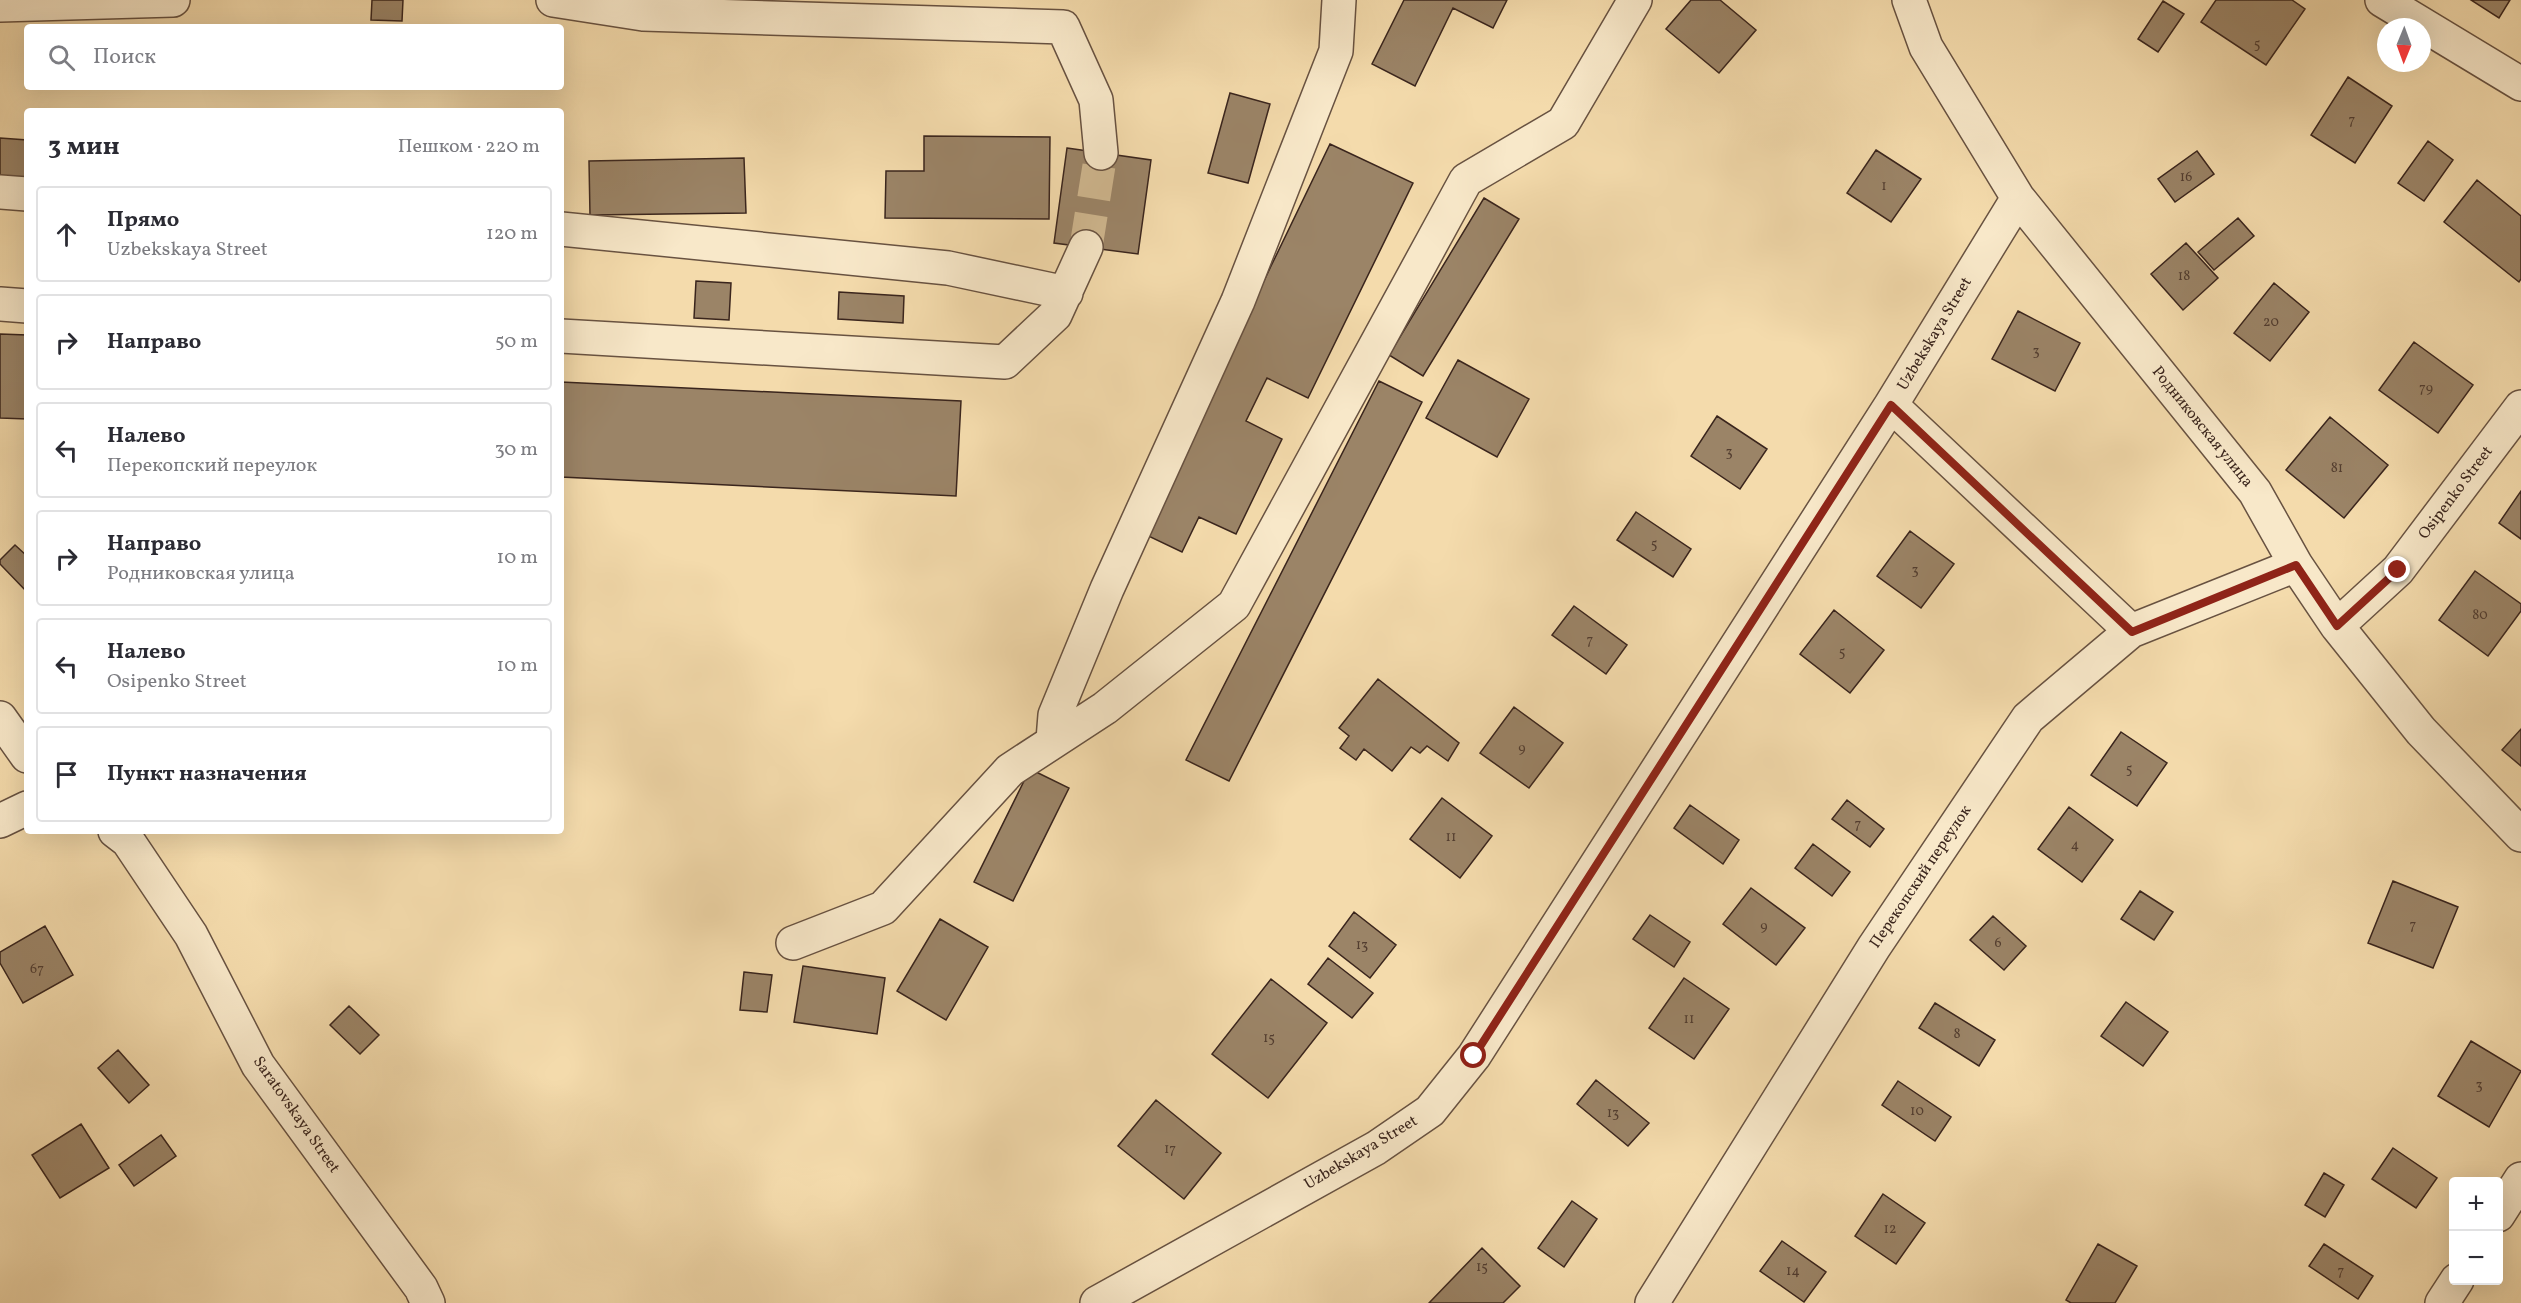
<!DOCTYPE html>
<html lang="ru">
<meta charset="utf-8">
<style>
body{margin:0;font-family:Vollkorn,serif;background:#f7f7f7;color:#2b2b33}
.controls{position:absolute;right:18px;bottom:18px;display:grid;overflow:hidden;border-radius:6px;box-shadow:0 6px 24px #0002}
.controls button{width:54px;height:54px;display:grid;place-items:center;padding:0;border:0;border-bottom:2px solid #e1e1e2;background:#fff;color:#2b2b33;font:30px sans-serif}
.compass{position:absolute;left:2377px;top:18px;width:54px;height:54px;border-radius:50%;background:#fff;box-shadow:0 6px 24px #0002;rotate:181deg}
.stop{position:absolute;width:18px;height:18px;margin:-14px;border:4px solid #8f2418;border-radius:50%;background:#fff}
.stop.end{background:#8f2418;border-color:#fff;box-shadow:0 2px 6px #0008}
.list{margin:0;padding:0;list-style:none}
h2{display:flex;justify-content:space-between;align-items:center;height:78px;margin:0;padding:0 24px;font-size:26px}
h2 small{font-size:20px;font-weight:400;color:#7c7c81}
.list li{display:grid;grid-template-columns:39px 1fr auto;gap:18px;align-items:center;box-sizing:border-box;height:96px;margin:0 12px 12px;padding:0 12px;border:2px solid #e1e1e2;border-radius:6px}
.list b{display:block;font-size:22px;white-space:nowrap}
.list p{margin:0;font-size:20px;white-space:nowrap;color:#7c7c81}
.list em{font-size:20px;font-style:normal;color:#7c7c81}
.icon{flex:none;width:33px;height:33px;fill:none;stroke:currentColor;stroke-width:2;stroke-linecap:round;stroke-linejoin:round}
.map{position:relative;flex:none;width:2521px;height:1303px;overflow:hidden}
.search{position:absolute;background:#fff;box-shadow:0 6px 24px #0002;left:24px;top:24px;width:540px;height:66px;display:flex;align-items:center;gap:15px;box-sizing:border-box;padding:0 21px;border-radius:6px;color:#7c7c81;font-size:22px}
.panel{position:absolute;background:#fff;box-shadow:0 6px 24px #0002;left:24px;top:108px;width:540px;height:726px;border-radius:6px}
.map>svg:first-child{display:block}
.building{fill:#9b8467;stroke:#3a251d;stroke-width:1.5}
.lines{fill:none;stroke-linecap:round;stroke-linejoin:round}
.minor-tunnel{stroke:#cfb78f;stroke-width:33;stroke-dasharray:33 16;stroke-linecap:butt}
.minor-casing{stroke:#685241;stroke-width:36}
.minor{stroke:#f8e8c9;stroke-width:33}
.route{stroke:#8f2418;stroke-width:8}
.labels{text-anchor:middle;dominant-baseline:central;stroke-width:4.5;stroke-linejoin:round;paint-order:stroke}
.number-label{font-size:14px;fill:#523d30}
.street-label{font-size:16px;fill:#3a251d;stroke:#f8e8c9}
</style>
<div class="map">
<svg width="2521" height="1303" viewBox="0 0 2521 1303">
<rect width="100%" height="100%" fill="#f4dbac"/>
<filter id="stains"><feTurbulence type="fractalNoise" baseFrequency=".00333" numOctaves="4"/><feColorMatrix values="0 0 0 0 .2 0 0 0 0 .09 0 0 0 0 .02 0 0 0 .5 -.17"/></filter>
<radialGradient id="worn" r=".72"><stop offset=".6" stop-color="#630" stop-opacity="0"/><stop offset="1" stop-color="#630" stop-opacity=".3"/></radialGradient>
<!-- building -->
<path class="building" d="M 372,0 L 403,0 L 402,21 L 371,20 Z
M 1404,0 L 1507,0 L 1493,28 L 1453,8 L 1415,86 L 1372,64 Z
M 1691,0 L 1720,0 L 1756,30 L 1719,73 L 1666,29 Z
M 2216,0 L 2292,0 L 2305,9 L 2266,65 L 2201,22 Z
M 2471,0 L 2510,0 L 2499,18 Z
M 2163,1 L 2184,14 L 2158,52 L 2138,39 Z
M 2348,77 L 2392,106 L 2355,163 L 2311,135 Z
M 1230,93 L 1270,104 L 1248,183 L 1208,173 Z
M 924,136 L 1050,137 L 1049,219 L 885,218 L 886,171 L 924,171 Z
M 0,138 L 27,140 L 27,181 L 0,179 Z
M 2428,141 L 2453,160 L 2424,201 L 2398,183 Z
M 1330,144 L 1413,183 L 1308,398 L 1267,378 L 1246,421 L 1282,439 L 1236,534 L 1199,517 L 1182,552 L 1142,533 Z
M 1067,148 L 1151,160 L 1138,254 L 1054,243 Z
M 1876,150 L 1921,179 L 1891,222 L 1847,193 Z
M 2197,151 L 2214,174 L 2175,202 L 2158,179 Z
M 744,158 L 746,213 L 590,215 L 589,161 Z
M 2477,180 L 2521,216 L 2521,279 L 2519,282 L 2444,222 Z
M 1484,198 L 1519,219 L 1423,376 L 1389,355 Z
M 2238,218 L 2254,236 L 2214,270 L 2198,252 Z
M 2186,243 L 2218,278 L 2183,310 L 2151,274 Z
M 696,281 L 731,283 L 729,320 L 694,318 Z
M 2274,283 L 2309,312 L 2270,361 L 2234,333 Z
M 839,292 L 904,296 L 903,323 L 838,319 Z
M 2018,311 L 2080,343 L 2055,391 L 1992,359 Z
M 0,334 L 27,335 L 27,419 L 0,418 Z
M 2414,342 L 2473,385 L 2438,433 L 2379,390 Z
M 1458,360 L 1529,399 L 1497,457 L 1426,418 Z
M 1379,381 L 1422,402 L 1229,781 L 1186,760 Z
M 561,382 L 961,401 L 956,496 L 561,477 Z
M 1717,416 L 1767,449 L 1740,489 L 1691,456 Z
M 2330,417 L 2388,465 L 2344,518 L 2286,470 Z
M 2521,491 L 2521,539 L 2499,523 Z
M 1636,512 L 1691,549 L 1673,577 L 1617,540 Z
M 1910,531 L 1954,564 L 1921,608 L 1877,576 Z
M 15,545 L 27,556 L 26,591 L 0,564 L 0,560 Z
M 2475,571 L 2521,604 L 2521,611 L 2488,656 L 2439,620 Z
M 1574,606 L 1627,645 L 1606,674 L 1552,635 Z
M 1834,610 L 1884,650 L 1850,693 L 1800,654 Z
M 1378,679 L 1459,743 L 1448,761 L 1427,746 L 1420,753 L 1411,747 L 1392,771 L 1364,749 L 1356,760 L 1340,748 L 1349,736 L 1339,728 Z
M 1514,707 L 1563,743 L 1529,788 L 1480,753 Z
M 2521,729 L 2521,766 L 2502,750 Z
M 2121,732 L 2167,763 L 2137,806 L 2091,775 Z
M 1030,769 L 1069,788 L 1013,901 L 974,882 Z
M 1442,798 L 1492,836 L 1460,878 L 1410,839 Z
M 1847,800 L 1884,829 L 1870,847 L 1832,819 Z
M 1690,805 L 1739,840 L 1723,864 L 1674,828 Z
M 2069,807 L 2113,840 L 2082,882 L 2038,849 Z
M 1813,844 L 1850,872 L 1832,896 L 1795,868 Z
M 2393,881 L 2458,907 L 2433,968 L 2368,943 Z
M 1751,888 L 1805,928 L 1776,965 L 1723,924 Z
M 2140,891 L 2173,912 L 2154,940 L 2121,919 Z
M 1354,912 L 1396,945 L 1370,978 L 1329,946 Z
M 1650,915 L 1690,942 L 1674,967 L 1633,939 Z
M 1993,916 L 2026,946 L 2004,970 L 1970,940 Z
M 940,919 L 988,947 L 946,1020 L 897,991 Z
M 45,926 L 73,975 L 23,1003 L 0,963 L 0,952 Z
M 1328,958 L 1373,993 L 1352,1018 L 1308,984 Z
M 803,966 L 885,978 L 877,1034 L 794,1022 Z
M 744,972 L 772,975 L 767,1012 L 740,1010 Z
M 1684,978 L 1729,1009 L 1694,1059 L 1649,1028 Z
M 1271,979 L 1327,1023 L 1268,1098 L 1212,1054 Z
M 2126,1002 L 2168,1032 L 2143,1066 L 2101,1036 Z
M 1935,1003 L 1995,1040 L 1979,1066 L 1919,1028 Z
M 349,1006 L 379,1035 L 360,1054 L 330,1025 Z
M 2471,1041 L 2521,1071 L 2489,1127 L 2438,1096 Z
M 118,1050 L 149,1085 L 129,1103 L 98,1068 Z
M 1596,1080 L 1649,1123 L 1628,1146 L 1577,1104 Z
M 1898,1081 L 1951,1117 L 1935,1141 L 1882,1105 Z
M 1156,1100 L 1221,1153 L 1184,1199 L 1118,1146 Z
M 81,1124 L 109,1168 L 60,1198 L 32,1155 Z
M 161,1135 L 176,1156 L 134,1186 L 119,1165 Z
M 2393,1148 L 2437,1178 L 2416,1208 L 2372,1179 Z
M 2324,1173 L 2344,1185 L 2325,1217 L 2305,1205 Z
M 1883,1194 L 1925,1223 L 1896,1264 L 1855,1236 Z
M 1572,1201 L 1597,1219 L 1564,1267 L 1538,1248 Z
M 1782,1241 L 1826,1272 L 1804,1302 L 1760,1271 Z
M 2098,1244 L 2137,1266 L 2115,1303 L 2071,1303 L 2066,1300 Z
M 2324,1244 L 2373,1276 L 2358,1299 L 2309,1266 Z
M 1482,1248 L 1520,1286 L 1503,1303 L 1429,1303 Z"/>
<g class="lines">
<!-- minor-tunnel -->
<path class="minor-tunnel" d="M 1086,247 L 1101,153"/>
<!-- minor casing -->
<g class="minor-casing">
<path id="minor" d="M 553,0 L 643,14 L 1063,27 L 1096,100 L 1101,153
M 1909,0 L 1926,47 L 2018,198 L 2255,492 L 2296,565 L 2337,626 L 2421,731 L 2521,835
M 2382,0 L 2521,84
M 0,5 L 173,0
M 0,192 L 27,194
M 561,229 L 948,268 L 1066,293
M 0,304 L 27,306
M 561,336 L 1005,362 L 1055,315 L 1086,247
M 1891,405 L 2131,631
M 2337,626 L 2398,570 L 2521,407
M 0,718 L 27,756
M 1053,740 L 1055,715 L 1107,589 L 1238,301 L 1336,51 L 1339,0
M 0,821 L 27,808
M 115,831 L 128,841 L 191,935 L 258,1065 L 421,1288 L 428,1303
M 793,943 L 883,908 L 1010,770 L 1105,708 L 1234,605 L 1466,180 L 1563,123 L 1635,0
M 2498,1215 L 2521,1179
M 1097,1303 L 1376,1148 L 1430,1111 L 1474,1056 L 1891,405 L 2018,198
M 1652,1303 L 1874,947 L 2028,718 L 2131,631 L 2296,565
M 2442,1303 L 2457,1280"/>
</g>
<!-- minor -->
<use href="#minor" class="minor"/>
</g>
<g class="lines">
<!-- route -->
<path class="route" d="M 1474,1056 L 1891,405 L 2132,632 L 2296,565 L 2337,626 L 2398,570"/>
</g>
<g class="labels">
<!-- number labels -->
<g class="number-label">
<text x="2257" y="44">5</text>
<text x="2352" y="120">7</text>
<text x="2186" y="177">16</text>
<text x="1884" y="186">1</text>
<text x="2184" y="276">18</text>
<text x="2271" y="322">20</text>
<text x="2036" y="351">3</text>
<text x="2426" y="388">79</text>
<text x="1729" y="452">3</text>
<text x="2337" y="468">81</text>
<text x="1654" y="544">5</text>
<text x="1915" y="570">3</text>
<text x="2480" y="615">80</text>
<text x="1590" y="640">7</text>
<text x="1842" y="652">5</text>
<text x="1522" y="748">9</text>
<text x="2129" y="769">5</text>
<text x="1858" y="824">7</text>
<text x="1451" y="837">11</text>
<text x="2075" y="845">4</text>
<text x="2413" y="925">7</text>
<text x="1764" y="926">9</text>
<text x="1998" y="943">6</text>
<text x="1362" y="945">13</text>
<text x="37" y="969">67</text>
<text x="1689" y="1019">11</text>
<text x="1957" y="1034">8</text>
<text x="1269" y="1038">15</text>
<text x="2479" y="1085">3</text>
<text x="1917" y="1111">10</text>
<text x="1613" y="1113">13</text>
<text x="1170" y="1149">17</text>
<text x="1890" y="1229">12</text>
<text x="1482" y="1267">15</text>
<text x="1793" y="1271">14</text>
<text x="2341" y="1271">7</text>
</g>
<!-- street labels -->
<g class="street-label">
<text transform="translate(1935 334) rotate(-59)">Uzbekskaya Street</text>
<text transform="translate(2202 427) rotate(51)">Родниковская улица</text>
<text transform="translate(2456 493) rotate(-53)">Osipenko Street</text>
<text transform="translate(1921 877) rotate(-56)">Перекопский переулок</text>
<text transform="translate(296 1115) rotate(55)">Saratovskaya Street</text>
<text transform="translate(1361 1153) rotate(-31)">Uzbekskaya Street</text>
</g>
</g>
<rect width="100%" height="100%" filter="url(#stains)"/>
<rect width="100%" height="100%" fill="url(#worn)"/>
</svg>
<div class="controls">
<button>+</button>
<button>−</button>
</div>
<svg class="compass" viewBox="-18 -18 36 36"><path d="M0-13l5 13h-10z" fill="#e53935"/><path d="M0 13l5-13h-10z" fill="#7c7c81"/></svg>
<div class="stop" style="left:1474px;top:1056px"></div>
<div class="stop end" style="left:2398px;top:570px"></div>
<div class="search"><svg class="icon" aria-label="search" viewBox="0 0 24 24"><circle cx="10" cy="10" r="6"/><path d="M15 15l6 6"/></svg>Поиск</div>
<section class="panel">
<h2>3 мин<small>Пешком · 220 m</small></h2>
<ul class="list">
<li><svg class="icon" aria-label="ahead" viewBox="0 0 24 24"><path d="M12 20V5M6 11l6-6 6 6"/></svg><div><b>Прямо</b><p>Uzbekskaya Street</p></div><em>120 m</em></li>
<li><svg class="icon" aria-label="right" viewBox="0 0 24 24"><path d="M7 20v-9h11M14 6l5 5-5 5"/></svg><div><b>Направо</b></div><em>50 m</em></li>
<li><svg class="icon" aria-label="left" viewBox="0 0 24 24"><path d="M17 20v-9H6M10 6l-5 5 5 5"/></svg><div><b>Налево</b><p>Перекопский переулок</p></div><em>30 m</em></li>
<li><svg class="icon" aria-label="right" viewBox="0 0 24 24"><path d="M7 20v-9h11M14 6l5 5-5 5"/></svg><div><b>Направо</b><p>Родниковская улица</p></div><em>10 m</em></li>
<li><svg class="icon" aria-label="left" viewBox="0 0 24 24"><path d="M17 20v-9H6M10 6l-5 5 5 5"/></svg><div><b>Налево</b><p>Osipenko Street</p></div><em>10 m</em></li>
<li><svg class="icon" aria-label="arrive" viewBox="0 0 24 24"><path d="M6 21V4h12l-3 4 3 4H6"/></svg><div><b>Пункт назначения</b></div></li>
</ul>
</section>
</div>
